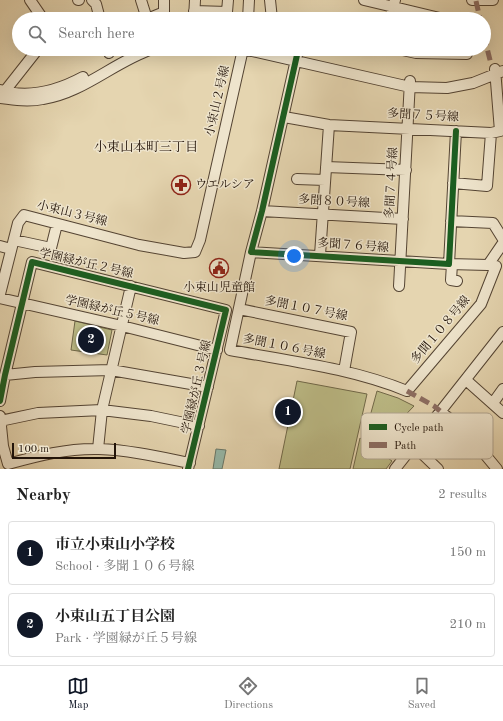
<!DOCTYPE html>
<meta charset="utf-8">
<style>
body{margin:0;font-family:"Old Standard TT","Noto Serif JP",serif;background:#f2f2f2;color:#222}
.scale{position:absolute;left:12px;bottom:10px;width:104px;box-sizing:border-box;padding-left:4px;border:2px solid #231409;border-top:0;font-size:11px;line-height:14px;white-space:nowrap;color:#231409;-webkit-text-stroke:3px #eee4cc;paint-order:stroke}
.you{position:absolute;left:294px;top:256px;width:14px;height:14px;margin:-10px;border:3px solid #fff;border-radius:50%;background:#1a73e8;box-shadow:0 0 0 6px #1a73e833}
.badge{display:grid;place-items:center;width:26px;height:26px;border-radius:50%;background:#111827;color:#fff;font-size:13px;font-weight:700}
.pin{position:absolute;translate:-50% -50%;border:2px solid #fff;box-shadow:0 1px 4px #0006}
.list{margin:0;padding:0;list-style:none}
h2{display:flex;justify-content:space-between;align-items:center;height:52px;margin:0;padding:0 16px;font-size:17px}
h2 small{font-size:13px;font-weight:400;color:#767676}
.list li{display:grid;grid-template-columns:26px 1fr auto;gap:12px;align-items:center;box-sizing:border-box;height:64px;margin:0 8px 8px;padding:0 8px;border:1px solid #e0e0e0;border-radius:4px}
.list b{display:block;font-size:15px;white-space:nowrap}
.list p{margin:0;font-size:13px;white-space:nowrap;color:#767676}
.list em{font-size:13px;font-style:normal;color:#767676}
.icon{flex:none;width:22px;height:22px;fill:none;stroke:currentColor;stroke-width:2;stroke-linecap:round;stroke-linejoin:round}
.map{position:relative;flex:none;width:503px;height:469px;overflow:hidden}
.search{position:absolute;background:#fff;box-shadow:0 4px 16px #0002;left:12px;right:12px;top:12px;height:44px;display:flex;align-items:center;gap:10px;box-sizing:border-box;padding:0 14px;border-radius:22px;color:#767676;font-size:15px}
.sheet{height:196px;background:#fff}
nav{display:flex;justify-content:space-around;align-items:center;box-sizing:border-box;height:56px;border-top:1px solid #e0e0e0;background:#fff;font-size:11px;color:#767676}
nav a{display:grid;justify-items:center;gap:2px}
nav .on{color:#111827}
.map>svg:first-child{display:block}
.green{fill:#bcbb86;stroke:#706848}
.water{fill:#96b9aa;stroke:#68776a}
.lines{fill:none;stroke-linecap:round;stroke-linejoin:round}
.minor-casing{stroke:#544433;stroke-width:12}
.minor{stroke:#eee4cc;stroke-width:10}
.quiet{stroke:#8d6e63;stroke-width:5;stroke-dasharray:10 5;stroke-linecap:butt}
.cycleway-casing{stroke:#eee4cc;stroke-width:8}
.cycleway{stroke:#1b5e20;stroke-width:6}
.labels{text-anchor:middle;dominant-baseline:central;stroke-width:3;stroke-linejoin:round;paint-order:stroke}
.street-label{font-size:12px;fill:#231409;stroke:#eee4cc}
.poi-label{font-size:12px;fill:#231409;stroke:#eee4cc;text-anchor:start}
.neighbourhood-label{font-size:13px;fill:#231409;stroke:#eee4cc}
.key{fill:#eee4cc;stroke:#b1a692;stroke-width:1}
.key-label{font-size:11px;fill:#231409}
</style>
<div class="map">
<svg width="503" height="469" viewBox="0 0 503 469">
<rect width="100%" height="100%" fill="#e5d5b0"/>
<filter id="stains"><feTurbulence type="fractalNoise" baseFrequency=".005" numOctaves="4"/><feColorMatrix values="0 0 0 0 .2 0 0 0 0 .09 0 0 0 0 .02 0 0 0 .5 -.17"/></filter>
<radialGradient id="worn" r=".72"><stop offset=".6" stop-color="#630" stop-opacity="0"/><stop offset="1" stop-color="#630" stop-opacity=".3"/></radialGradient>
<!-- green -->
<path class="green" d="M 75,321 L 112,330 L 107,355 L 71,350 Z
M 297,381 L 367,394 L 350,469 L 279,469 Z
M 377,391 L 398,398 L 414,406 L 392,429 L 369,420 Z
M 360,438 L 392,461 L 386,469 L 353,469 Z"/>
<!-- water -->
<path class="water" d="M 216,449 L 226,450 L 222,469 L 213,469 Z"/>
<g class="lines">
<!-- minor casing -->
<g class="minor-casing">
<path id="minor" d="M 30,0 L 43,19
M 78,0 L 79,0
M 92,0 L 96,4 L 100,19
M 141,0 L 147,19
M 270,0 L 272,19
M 364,0 L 444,19
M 472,0 L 493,0
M 194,11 L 227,12 L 228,0
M 147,19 L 164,12 L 164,0
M 194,19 L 195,0
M 248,19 L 249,0
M 390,19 L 395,0
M 108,49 L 109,53
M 238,49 L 252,51 L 410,87 L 447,88 L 473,83 L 503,71
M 398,49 L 416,53 L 467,54 L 466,49
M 297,55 L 262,211 L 251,252 L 449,264 L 456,131
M 0,90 C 29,99 57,91 83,77
M 1,96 L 38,49
M 0,98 C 14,100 29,102 43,99 C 83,93 114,62 152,49
M 284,117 L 329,125 L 491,133 L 500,131 L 495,69
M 326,167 L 406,170
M 297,179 L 325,180
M 453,183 L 487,186 L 491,133
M 262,211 L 403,219
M 451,221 L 493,223 L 503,239
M 14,240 L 51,248 L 57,224
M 0,246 L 11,249
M 251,252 L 230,350 C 289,361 351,368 407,391 L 481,304 L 496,266 L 488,265
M 320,255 L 329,125
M 449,264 L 488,265 L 503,243
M 452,264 L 451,280 L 457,281
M 399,286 L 410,81
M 0,294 L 18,223 L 24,215 L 139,245 L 184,253 L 195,252 L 200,240 L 243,49
M 0,298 L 122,326 L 217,350
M 239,309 L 351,332 L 344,371
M 5,375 L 35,372 L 111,370 L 208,387
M 466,380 L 503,413
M 0,401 L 5,375 L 32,262 L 226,310 L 188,469
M 493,403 L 503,389
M 440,411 L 468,434 L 497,469
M 0,416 L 3,446 L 8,464 C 37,456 68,448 99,449 C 129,450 160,457 190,463
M 0,421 L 38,413 L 102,410 L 151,416 L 199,426
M 413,445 L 438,469
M 98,449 L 102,410 L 131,286
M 395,469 L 503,332"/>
</g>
<!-- minor -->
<use href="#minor" class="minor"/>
<!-- quiet -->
<path class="quiet" d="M 476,1 L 480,19
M 484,36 L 491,64
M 407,391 L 434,406 L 440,411"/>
<!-- cycleway casing -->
<g class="cycleway-casing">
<path id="cycleway" d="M 297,55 L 262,211 L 251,252 L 449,264 L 456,131
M 0,401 L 5,375 L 32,262 L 226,310 L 188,469"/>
</g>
<!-- cycleway -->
<use href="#cycleway" class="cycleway"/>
</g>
<!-- icons -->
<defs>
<g id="pharmacy-ring" transform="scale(1)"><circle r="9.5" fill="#eee4cc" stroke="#8f2418" stroke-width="1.5"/><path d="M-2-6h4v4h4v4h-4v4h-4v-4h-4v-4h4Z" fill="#8f2418"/></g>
<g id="civic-ring" transform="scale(1)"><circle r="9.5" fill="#eee4cc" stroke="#8f2418" stroke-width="1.5"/><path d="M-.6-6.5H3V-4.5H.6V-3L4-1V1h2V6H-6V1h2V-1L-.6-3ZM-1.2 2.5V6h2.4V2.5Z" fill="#8f2418"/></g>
</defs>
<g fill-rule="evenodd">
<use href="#pharmacy-ring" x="181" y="185"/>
<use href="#civic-ring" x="219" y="268"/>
</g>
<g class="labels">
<!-- street labels -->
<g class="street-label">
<text transform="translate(218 101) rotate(-77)">小束山２号線</text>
<text transform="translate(423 116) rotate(3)">多聞７５号線</text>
<text transform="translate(392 183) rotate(-87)">多聞７４号線</text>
<text transform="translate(334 202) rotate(3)">多聞８０号線</text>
<text transform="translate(72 214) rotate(14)">小束山３号線</text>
<text transform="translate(353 246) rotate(4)">多聞７６号線</text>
<text transform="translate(86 264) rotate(13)">学園緑が丘２号線</text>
<text transform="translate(306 309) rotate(11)">多聞１０７号線</text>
<text transform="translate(112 311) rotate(13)">学園緑が丘５号線</text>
<text transform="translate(441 330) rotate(-50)">多聞１０８号線</text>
<text transform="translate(284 347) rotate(11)">多聞１０６号線</text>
<text transform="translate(197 387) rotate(-77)">学園緑が丘３号線</text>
</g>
<!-- poi labels -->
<g class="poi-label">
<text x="195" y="185">ウエルシア</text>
<text x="219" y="288" text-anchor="middle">小束山児童館</text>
</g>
<!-- neighbourhood labels -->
<g class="neighbourhood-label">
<text x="146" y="147">小束山本町三丁目</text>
</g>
</g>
<!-- legend -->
<rect x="361" y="413" width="132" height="46" rx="6" class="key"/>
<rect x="369" y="424" width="18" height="6" fill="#1b5e20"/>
<rect x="369" y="442" width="18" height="6" fill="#8d6e63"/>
<g class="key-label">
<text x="394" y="431">Cycle path</text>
<text x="394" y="449">Path</text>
</g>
<rect width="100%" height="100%" filter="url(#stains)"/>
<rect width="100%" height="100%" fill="url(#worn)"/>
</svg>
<div class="scale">100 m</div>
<div class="you"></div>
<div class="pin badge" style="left:288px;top:412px">1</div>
<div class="pin badge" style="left:91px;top:340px">2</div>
<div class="search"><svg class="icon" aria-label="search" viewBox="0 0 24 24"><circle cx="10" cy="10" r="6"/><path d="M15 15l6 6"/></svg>Search here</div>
</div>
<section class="sheet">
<h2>Nearby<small>2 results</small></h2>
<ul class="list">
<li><span class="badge">1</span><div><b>市立小束山小学校</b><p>School · 多聞１０６号線</p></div><em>150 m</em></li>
<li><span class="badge">2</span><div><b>小束山五丁目公園</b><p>Park · 学園緑が丘５号線</p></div><em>210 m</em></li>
</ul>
</section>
<nav>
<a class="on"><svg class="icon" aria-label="map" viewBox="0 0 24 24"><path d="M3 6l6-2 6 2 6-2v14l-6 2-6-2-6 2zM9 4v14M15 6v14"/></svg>Map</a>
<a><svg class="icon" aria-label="directions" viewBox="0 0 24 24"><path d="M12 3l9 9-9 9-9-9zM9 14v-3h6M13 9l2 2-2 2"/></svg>Directions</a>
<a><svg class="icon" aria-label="saved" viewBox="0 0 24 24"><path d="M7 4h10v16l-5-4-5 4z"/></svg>Saved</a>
</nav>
